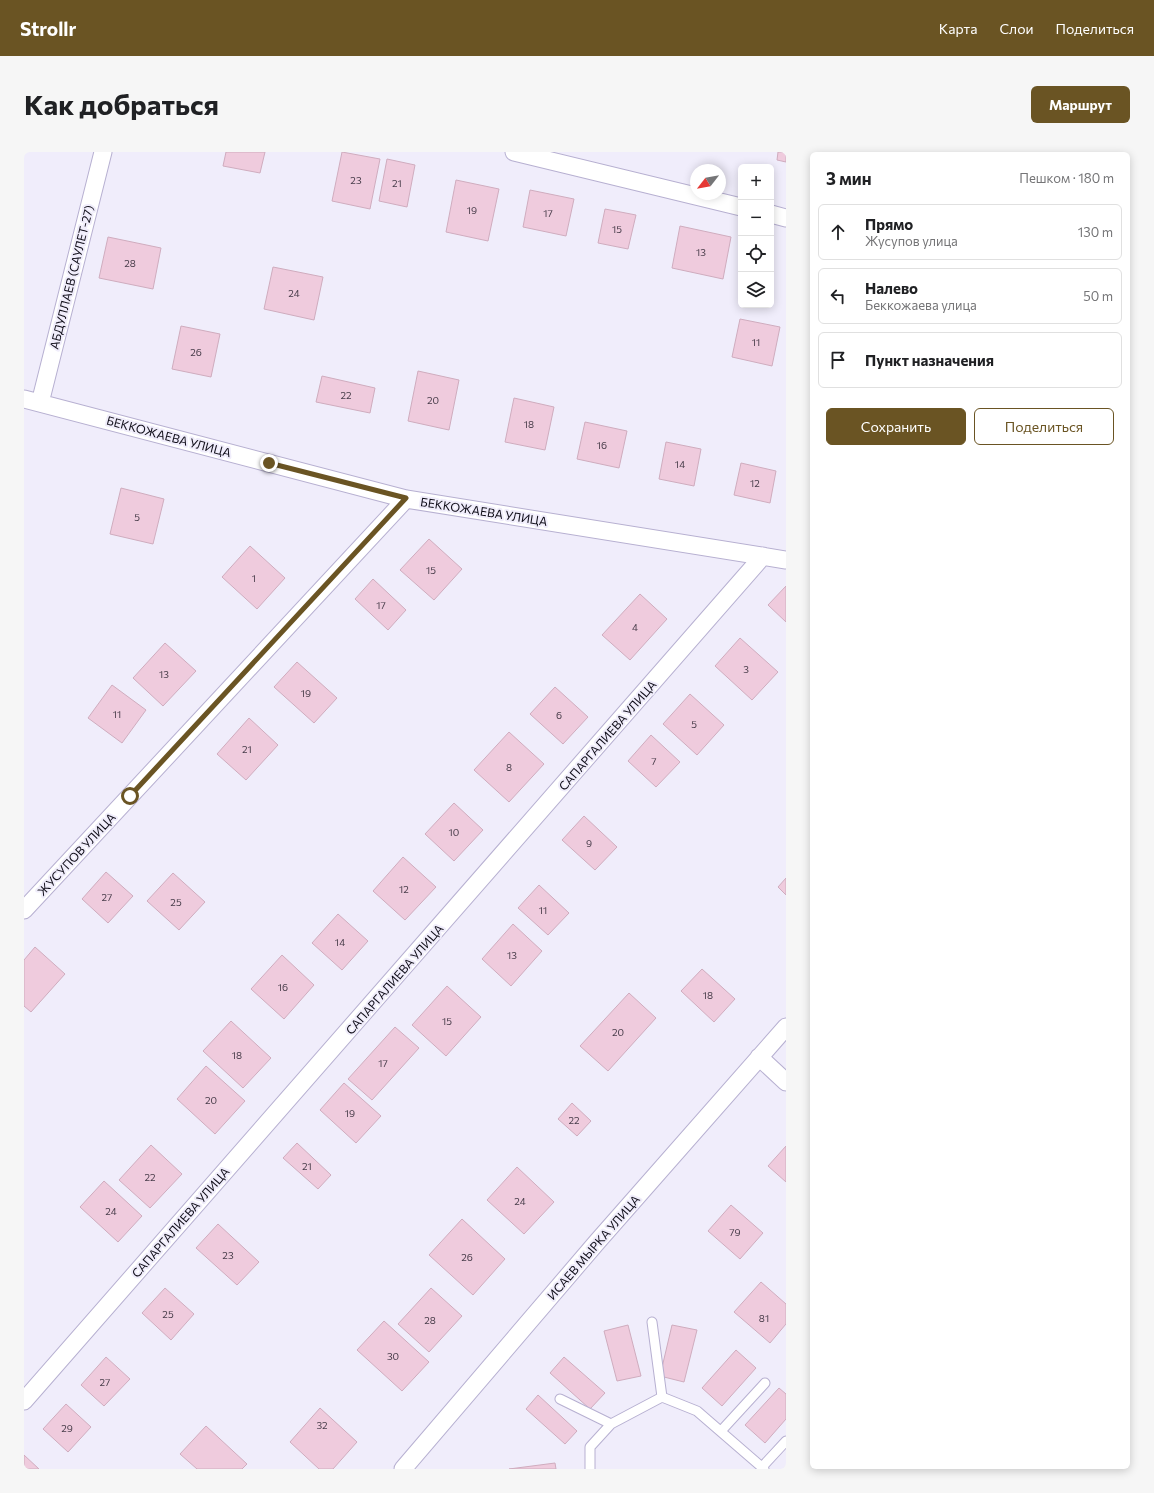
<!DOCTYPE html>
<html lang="ru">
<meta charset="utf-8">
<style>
body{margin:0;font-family:Commissioner,sans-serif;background:#f6f6f6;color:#202124}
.controls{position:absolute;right:12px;top:12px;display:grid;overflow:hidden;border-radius:6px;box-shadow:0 2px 10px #0003}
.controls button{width:36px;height:36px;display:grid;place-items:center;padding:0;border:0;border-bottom:1px solid #e0e0e0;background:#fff;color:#202124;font:20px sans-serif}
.compass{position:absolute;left:666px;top:12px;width:36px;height:36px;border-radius:50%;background:#fff;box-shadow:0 2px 10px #0003;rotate:239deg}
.stop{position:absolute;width:12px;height:12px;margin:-9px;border:3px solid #6a5423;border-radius:50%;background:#fff}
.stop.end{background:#6a5423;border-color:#fff;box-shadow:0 1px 4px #0008}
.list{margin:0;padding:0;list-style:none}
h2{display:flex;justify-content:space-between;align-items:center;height:52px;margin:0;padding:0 16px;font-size:17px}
h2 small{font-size:13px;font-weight:400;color:#757577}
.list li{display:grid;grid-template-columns:26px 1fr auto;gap:12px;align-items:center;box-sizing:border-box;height:56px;margin:0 8px 8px;padding:0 8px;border:1px solid #e0e0e0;border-radius:6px}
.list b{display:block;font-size:15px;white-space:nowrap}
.list p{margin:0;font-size:13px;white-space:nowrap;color:#757577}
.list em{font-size:13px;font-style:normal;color:#757577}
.actions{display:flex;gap:8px;padding:12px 16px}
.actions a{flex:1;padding:9px 0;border:1px solid #6a5423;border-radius:6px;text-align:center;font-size:14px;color:#6a5423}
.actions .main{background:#6a5423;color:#fff}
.icon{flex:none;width:22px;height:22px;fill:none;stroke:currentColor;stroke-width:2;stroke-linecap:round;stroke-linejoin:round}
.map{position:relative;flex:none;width:762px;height:1317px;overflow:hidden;border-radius:6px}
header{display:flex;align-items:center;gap:24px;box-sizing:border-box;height:56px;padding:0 20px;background:#6a5423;color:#fff}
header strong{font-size:19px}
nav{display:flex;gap:22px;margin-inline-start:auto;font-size:14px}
.intro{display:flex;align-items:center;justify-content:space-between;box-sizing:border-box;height:96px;padding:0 24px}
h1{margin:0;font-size:28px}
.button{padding:10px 18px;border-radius:6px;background:#6a5423;color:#fff;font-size:14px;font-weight:700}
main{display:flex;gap:24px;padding:0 24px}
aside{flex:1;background:#fff;border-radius:6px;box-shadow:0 2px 10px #0003}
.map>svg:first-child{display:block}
.building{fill:#efcbdd;stroke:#cfacbe}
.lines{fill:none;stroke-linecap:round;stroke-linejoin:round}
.lane-casing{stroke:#b7b0d1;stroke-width:11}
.street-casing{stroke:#b7b0d1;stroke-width:19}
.lane{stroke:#fff;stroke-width:9}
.street{stroke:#fff;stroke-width:17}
.route{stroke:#6a5423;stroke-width:5}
.labels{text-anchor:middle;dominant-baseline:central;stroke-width:4;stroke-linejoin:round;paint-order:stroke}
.number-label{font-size:10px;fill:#473c49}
.street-label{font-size:12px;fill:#0f0d18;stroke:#f0edfb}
</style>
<header>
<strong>Strollr</strong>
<nav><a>Карта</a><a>Слои</a><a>Поделиться</a></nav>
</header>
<div class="intro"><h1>Как добраться</h1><a class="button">Маршрут</a></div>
<main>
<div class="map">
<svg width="762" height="1317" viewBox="0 0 762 1317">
<rect width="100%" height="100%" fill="#f0edfb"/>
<!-- building -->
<path class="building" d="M 202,0 L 241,0 L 236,21 L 199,14 Z
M 318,0 L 356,7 L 346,57 L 308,49 Z
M 754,0 L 762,0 L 762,10 L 753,8 Z
M 363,7 L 391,13 L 383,55 L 355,49 Z
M 432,28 L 475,37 L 464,89 L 422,80 Z
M 506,38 L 550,47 L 542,84 L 499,75 Z
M 581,57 L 612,63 L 604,97 L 574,91 Z
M 656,74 L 707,85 L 699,127 L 648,116 Z
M 84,85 L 137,96 L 129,137 L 75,126 Z
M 249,115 L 299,125 L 290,168 L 240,157 Z
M 716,167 L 756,175 L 748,214 L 708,205 Z
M 157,174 L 196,182 L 187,225 L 148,217 Z
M 394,219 L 435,228 L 425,278 L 384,269 Z
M 298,224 L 351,236 L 346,261 L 292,250 Z
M 490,246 L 530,255 L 521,298 L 481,290 Z
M 561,270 L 603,279 L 595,316 L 553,307 Z
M 642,290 L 677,297 L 670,334 L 635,327 Z
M 717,311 L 752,319 L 746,351 L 710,343 Z
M 97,336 L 140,347 L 129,392 L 86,382 Z
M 405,387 L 438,417 L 410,448 L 376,418 Z
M 226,394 L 261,426 L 233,457 L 198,425 Z
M 349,427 L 382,458 L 364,478 L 331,447 Z
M 762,434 L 762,470 L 744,453 Z
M 616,442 L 643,467 L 606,508 L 578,483 Z
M 716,486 L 754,520 L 728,548 L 691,514 Z
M 141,491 L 172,519 L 139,554 L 109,526 Z
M 273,510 L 313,546 L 290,571 L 250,535 Z
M 88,533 L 122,558 L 98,591 L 64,566 Z
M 531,535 L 564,565 L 539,592 L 506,562 Z
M 666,542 L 700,573 L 673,603 L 639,572 Z
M 225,566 L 254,593 L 222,628 L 193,602 Z
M 485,580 L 520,612 L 485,650 L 450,618 Z
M 627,583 L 656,610 L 632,635 L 604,609 Z
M 430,651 L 459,678 L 430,709 L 401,682 Z
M 560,664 L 593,695 L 571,718 L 538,688 Z
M 379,705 L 412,735 L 381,768 L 349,739 Z
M 82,720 L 109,744 L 84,771 L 58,747 Z
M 149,721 L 181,750 L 155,778 L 123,749 Z
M 762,726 L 762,743 L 754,735 Z
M 515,733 L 545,761 L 524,783 L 494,756 Z
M 314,762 L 344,789 L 318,818 L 288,791 Z
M 489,772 L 518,799 L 487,834 L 458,807 Z
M 11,795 L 41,822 L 7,860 L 0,854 L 0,808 Z
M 258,803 L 290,833 L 260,867 L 227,837 Z
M 678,817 L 711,847 L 690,870 L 657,839 Z
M 423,834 L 457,865 L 422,904 L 388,873 Z
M 605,841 L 632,866 L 584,919 L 556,894 Z
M 207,869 L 247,906 L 219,936 L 179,899 Z
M 371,875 L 395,896 L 348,948 L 324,927 Z
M 182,914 L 221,949 L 191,982 L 153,947 Z
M 320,931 L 357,964 L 332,991 L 296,958 Z
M 548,951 L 567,969 L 553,984 L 534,967 Z
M 273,991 L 307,1023 L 294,1037 L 259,1006 Z
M 127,993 L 158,1022 L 126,1056 L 95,1028 Z
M 762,994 L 762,1030 L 744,1014 Z
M 493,1015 L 530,1050 L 500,1082 L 463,1048 Z
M 80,1029 L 118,1064 L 94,1090 L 56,1055 Z
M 707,1053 L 739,1081 L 716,1107 L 684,1079 Z
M 438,1067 L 481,1107 L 449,1143 L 405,1103 Z
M 194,1072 L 235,1110 L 213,1133 L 172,1096 Z
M 737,1130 L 762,1152 L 762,1172 L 746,1191 L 710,1160 Z
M 141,1136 L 170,1162 L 147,1188 L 118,1161 Z
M 407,1136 L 438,1164 L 405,1200 L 374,1172 Z
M 360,1169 L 405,1210 L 378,1239 L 333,1198 Z
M 604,1173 L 617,1224 L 593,1229 L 580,1179 Z
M 648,1173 L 673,1178 L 660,1230 L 636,1224 Z
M 712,1198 L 732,1216 L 698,1254 L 678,1236 Z
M 82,1205 L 106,1227 L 80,1254 L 57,1233 Z
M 540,1205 L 581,1241 L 566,1257 L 526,1221 Z
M 755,1236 L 762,1242 L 762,1267 L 741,1291 L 721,1273 Z
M 514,1243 L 553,1279 L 541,1292 L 502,1257 Z
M 42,1252 L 67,1275 L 44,1300 L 19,1277 Z
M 296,1256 L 333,1290 L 309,1317 L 295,1317 L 266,1290 Z
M 182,1274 L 223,1312 L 218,1317 L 173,1317 L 156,1302 Z
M 0,1303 L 15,1317 L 0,1317 Z
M 531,1311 L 532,1317 L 485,1317 Z"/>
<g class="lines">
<!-- lane casing -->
<g class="lane-casing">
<path id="lane" d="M 628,1170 L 638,1245
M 536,1247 L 587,1272
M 697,1279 L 741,1231
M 738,1315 L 762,1289
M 566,1317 L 566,1295 L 587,1272 L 638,1245 L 673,1259 L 740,1317"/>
</g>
<!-- street casing -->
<g class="street-casing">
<path id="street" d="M 490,0 L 717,55
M 747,62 L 762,66
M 0,247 L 382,347 L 762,408
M 16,251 L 79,0
M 0,758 L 382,347
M 735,905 L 762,930
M 0,1249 L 739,404
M 379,1317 L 573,1090 L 762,875"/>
</g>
<!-- lane -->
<use href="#lane" class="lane"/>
<!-- street -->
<use href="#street" class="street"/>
</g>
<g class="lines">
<!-- route -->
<path class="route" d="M 106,644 L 382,346 L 245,311"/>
</g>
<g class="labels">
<!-- number labels -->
<g class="number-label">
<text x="332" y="28">23</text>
<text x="373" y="31">21</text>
<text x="448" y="58">19</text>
<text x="524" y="61">17</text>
<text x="593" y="77">15</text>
<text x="677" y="100">13</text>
<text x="106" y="111">28</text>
<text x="270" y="141">24</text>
<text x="732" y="190">11</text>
<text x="172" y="200">26</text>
<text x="322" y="243">22</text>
<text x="409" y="248">20</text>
<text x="505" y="272">18</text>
<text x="578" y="293">16</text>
<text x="656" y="312">14</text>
<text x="731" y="331">12</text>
<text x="113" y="365">5</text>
<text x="407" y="418">15</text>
<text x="230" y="426">1</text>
<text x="357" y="453">17</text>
<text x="611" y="475">4</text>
<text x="722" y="517">3</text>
<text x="140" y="522">13</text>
<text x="282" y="541">19</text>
<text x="93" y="562">11</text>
<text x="535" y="563">6</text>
<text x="670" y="572">5</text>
<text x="223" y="597">21</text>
<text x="630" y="609">7</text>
<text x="485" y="615">8</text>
<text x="430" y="680">10</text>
<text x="565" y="691">9</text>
<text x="380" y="737">12</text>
<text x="83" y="745">27</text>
<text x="152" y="750">25</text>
<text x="519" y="758">11</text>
<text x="316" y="790">14</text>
<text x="488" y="803">13</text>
<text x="259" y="835">16</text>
<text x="684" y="843">18</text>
<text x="423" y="869">15</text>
<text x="594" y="880">20</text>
<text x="213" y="903">18</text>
<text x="359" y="911">17</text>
<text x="187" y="948">20</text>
<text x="326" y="961">19</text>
<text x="550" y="968">22</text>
<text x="283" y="1014">21</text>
<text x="126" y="1025">22</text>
<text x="496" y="1049">24</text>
<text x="87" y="1059">24</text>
<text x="711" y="1080">79</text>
<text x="204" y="1103">23</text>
<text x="443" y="1105">26</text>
<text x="144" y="1162">25</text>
<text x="740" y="1166">81</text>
<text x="406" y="1168">28</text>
<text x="369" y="1204">30</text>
<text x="81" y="1230">27</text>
<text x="298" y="1273">32</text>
<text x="43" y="1276">29</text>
</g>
<!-- street labels -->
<g class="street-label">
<text transform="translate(47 125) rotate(-76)">АБДУЛЛАЕВ (САУЛЕТ-27)</text>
<text transform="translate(145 284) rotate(15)">БЕККОЖАЕВА УЛИЦА</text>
<text transform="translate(460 359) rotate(9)">БЕККОЖАЕВА УЛИЦА</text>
<text transform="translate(583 583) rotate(-49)">САПАРГАЛИЕВА УЛИЦА</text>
<text transform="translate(52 702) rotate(-47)">ЖУСУПОВ УЛИЦА</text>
<text transform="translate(370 827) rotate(-49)">САПАРГАЛИЕВА УЛИЦА</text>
<text transform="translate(156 1070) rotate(-49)">САПАРГАЛИЕВА УЛИЦА</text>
<text transform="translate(569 1095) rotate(-49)">ИСАЕВ МЫРКА УЛИЦА</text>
</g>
</g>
</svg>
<div class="controls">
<button>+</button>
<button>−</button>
<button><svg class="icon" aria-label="locate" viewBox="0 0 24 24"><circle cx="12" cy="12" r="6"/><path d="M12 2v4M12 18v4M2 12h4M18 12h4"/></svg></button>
<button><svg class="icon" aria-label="layers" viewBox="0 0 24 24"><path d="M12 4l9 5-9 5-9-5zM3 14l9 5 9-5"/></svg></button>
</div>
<svg class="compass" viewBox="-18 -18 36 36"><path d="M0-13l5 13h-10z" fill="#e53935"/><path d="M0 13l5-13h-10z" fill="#757577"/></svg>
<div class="stop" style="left:106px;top:644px"></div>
<div class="stop end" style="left:245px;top:311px"></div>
</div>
<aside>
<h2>3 мин<small>Пешком · 180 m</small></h2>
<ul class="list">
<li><svg class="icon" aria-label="ahead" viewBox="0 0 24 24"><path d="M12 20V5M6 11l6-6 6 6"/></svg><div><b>Прямо</b><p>Жусупов улица</p></div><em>130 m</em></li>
<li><svg class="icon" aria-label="left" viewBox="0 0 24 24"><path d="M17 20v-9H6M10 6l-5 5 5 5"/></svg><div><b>Налево</b><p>Беккожаева улица</p></div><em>50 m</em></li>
<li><svg class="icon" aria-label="arrive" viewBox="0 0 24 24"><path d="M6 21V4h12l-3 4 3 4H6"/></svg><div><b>Пункт назначения</b></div></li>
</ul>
<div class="actions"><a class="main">Сохранить</a><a>Поделиться</a></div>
</aside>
</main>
